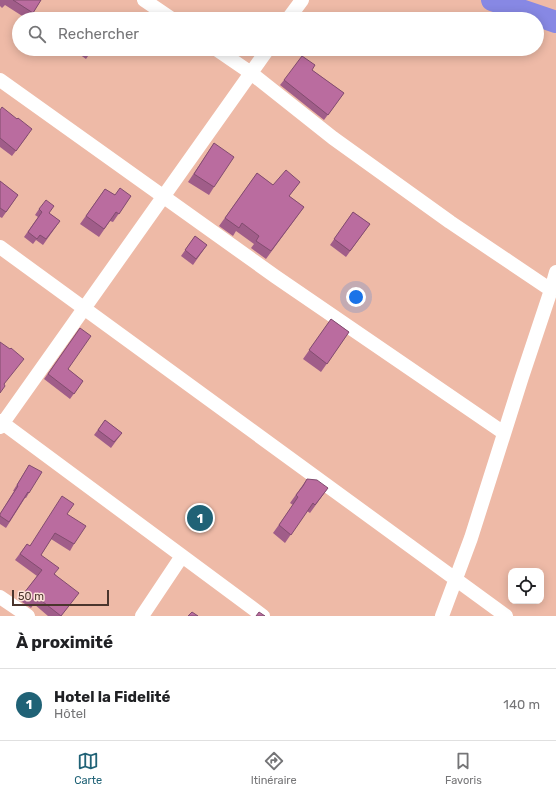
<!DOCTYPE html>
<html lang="fr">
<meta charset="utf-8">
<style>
body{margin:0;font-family:Rubik,sans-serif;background:#f6f6f6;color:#202124}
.controls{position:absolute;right:12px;bottom:12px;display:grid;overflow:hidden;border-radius:8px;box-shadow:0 2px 10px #0003}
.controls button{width:36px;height:36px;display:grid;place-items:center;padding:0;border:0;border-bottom:1px solid #e0e0e0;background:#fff;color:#202124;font:20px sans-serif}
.scale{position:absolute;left:12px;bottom:10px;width:97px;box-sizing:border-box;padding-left:4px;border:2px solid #4a352d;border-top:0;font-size:11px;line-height:14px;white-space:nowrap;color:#4a352d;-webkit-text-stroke:3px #fde2d8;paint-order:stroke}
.you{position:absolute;left:356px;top:297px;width:14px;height:14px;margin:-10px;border:3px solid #fff;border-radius:50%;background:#1a73e8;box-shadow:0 0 0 6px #1a73e833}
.badge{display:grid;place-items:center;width:26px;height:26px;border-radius:50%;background:#206276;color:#fff;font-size:13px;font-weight:700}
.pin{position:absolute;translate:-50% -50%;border:2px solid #fff;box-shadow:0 1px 4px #0006}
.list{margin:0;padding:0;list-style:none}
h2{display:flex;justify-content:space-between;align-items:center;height:52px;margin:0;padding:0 16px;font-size:17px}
h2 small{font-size:13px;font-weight:400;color:#757577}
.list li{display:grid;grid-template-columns:26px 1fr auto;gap:12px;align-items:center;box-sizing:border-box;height:72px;padding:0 16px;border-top:1px solid #e0e0e0}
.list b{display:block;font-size:15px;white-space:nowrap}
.list p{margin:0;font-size:13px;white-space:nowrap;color:#757577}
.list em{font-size:13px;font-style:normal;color:#757577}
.icon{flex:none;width:22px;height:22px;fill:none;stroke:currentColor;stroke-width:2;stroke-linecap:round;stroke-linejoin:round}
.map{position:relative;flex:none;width:556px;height:616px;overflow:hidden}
.search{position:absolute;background:#fff;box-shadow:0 2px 10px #0003;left:12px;right:12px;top:12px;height:44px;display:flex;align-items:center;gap:10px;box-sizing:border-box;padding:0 14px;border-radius:22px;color:#757577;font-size:15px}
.sheet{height:124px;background:#fff}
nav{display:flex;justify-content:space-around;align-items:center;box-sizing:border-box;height:56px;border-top:1px solid #e0e0e0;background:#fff;font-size:11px;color:#757577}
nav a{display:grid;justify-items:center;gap:2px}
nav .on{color:#206276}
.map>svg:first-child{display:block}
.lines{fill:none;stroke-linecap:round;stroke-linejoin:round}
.street{stroke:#fff;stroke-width:14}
.highway{stroke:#8788e4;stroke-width:22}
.wall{fill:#a05d89}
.building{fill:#ba6c9f;stroke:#824c6f}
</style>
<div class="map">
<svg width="556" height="616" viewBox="0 0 556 616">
<rect width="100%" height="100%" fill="#eebaa7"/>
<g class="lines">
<!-- street -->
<path class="street" d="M 144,0 L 172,19
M 288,19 L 302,0
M 216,49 L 251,73 L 333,138 L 450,222 L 551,290
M 0,80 L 276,277 L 504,433
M 0,247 L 506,616
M 0,421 L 263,616
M 0,427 L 268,49
M 0,597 L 28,616
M 142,616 L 182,556
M 442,616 L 471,538 L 522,377 L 551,290 L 556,272"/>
<!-- highway -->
<path class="highway" d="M 492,0 L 556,22"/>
</g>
<!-- wall -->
<path class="wall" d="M 0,0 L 41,0 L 29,19 L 27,19 L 5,5 L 2,8 L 0,6 Z
M 72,49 L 93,49 L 86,59 Z
M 362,49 L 373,49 L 369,54 Z
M 312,70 L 344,93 L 324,120 L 280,85 L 284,80 Z
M 0,110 L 28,135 L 12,156 L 0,147 Z
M 214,143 L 214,187 L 209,195 L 188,182 Z
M 257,173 L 273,185 L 300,182 L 289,196 L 304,207 L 266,259 L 251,248 L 254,244 L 236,231 L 233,236 L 219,226 Z
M 0,181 L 18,195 L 2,218 L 0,217 Z
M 105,189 L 115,195 L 131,196 L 113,222 L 110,221 L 99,237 L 80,224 Z
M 39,209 L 49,213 L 60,221 L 43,245 L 36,240 L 33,244 L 24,237 L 38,217 L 35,215 Z
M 353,212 L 370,224 L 346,257 L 330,245 Z
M 195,236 L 207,245 L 193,265 L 181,256 Z
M 331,319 L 349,332 L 321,372 L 303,359 Z
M 80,328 L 68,369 L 83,381 L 70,399 L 44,379 Z
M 105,420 L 122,433 L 111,448 L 94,435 Z
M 29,465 L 29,493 L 26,498 L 25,498 L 6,528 L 0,524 L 0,514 L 14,491 L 13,491 Z
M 307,479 L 328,488 L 310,513 L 307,511 L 285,543 L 273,533 L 293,505 L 290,503 Z
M 67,514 L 74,544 L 70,551 L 51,539 L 41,555 L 55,574 L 74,599 L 61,616 L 48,616 L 34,604 L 31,608 L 19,600 L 37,576 L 15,560 L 27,544 L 29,546 Z"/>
<!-- building -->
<path class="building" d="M 13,0 L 41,0 L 33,13 Z
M 84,49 L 93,49 L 90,53 Z
M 302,56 L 315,65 L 312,70 L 344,93 L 328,115 L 284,80 Z
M 2,107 L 17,119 L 18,118 L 32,129 L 16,151 L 0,138 L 0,110 Z
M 214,143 L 234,157 L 214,187 L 194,174 Z
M 286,170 L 300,182 L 289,196 L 304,207 L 271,251 L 256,241 L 259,236 L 242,223 L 239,228 L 225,218 L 257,173 L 273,185 Z
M 0,181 L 18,195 L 6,212 L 0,208 Z
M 120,188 L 131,196 L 119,214 L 116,212 L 104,229 L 86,216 L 105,189 L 115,195 Z
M 46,200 L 54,206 L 49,213 L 60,221 L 46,239 L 40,235 L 37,239 L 28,232 L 42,212 L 39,209 Z
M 353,212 L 370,224 L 350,251 L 334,239 Z
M 195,236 L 207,245 L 196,259 L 185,250 Z
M 331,319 L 349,332 L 327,364 L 309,350 Z
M 80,328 L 91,336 L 68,369 L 83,381 L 74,394 L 48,374 Z
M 0,342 L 10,349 L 11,348 L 24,359 L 4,384 L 5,386 L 0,393 Z
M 105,420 L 122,433 L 114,442 L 98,430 Z
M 29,465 L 42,472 L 29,493 L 28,492 L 9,522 L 0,516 L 0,514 L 18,486 L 17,485 Z
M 307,479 L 317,480 L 328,488 L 315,505 L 313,503 L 291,535 L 279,525 L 298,497 L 296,495 L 303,486 Z
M 62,496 L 74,504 L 67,514 L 86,526 L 74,544 L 55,533 L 41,555 L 59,568 L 54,574 L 79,593 L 61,616 L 38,598 L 35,601 L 24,593 L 42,570 L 20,554 L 27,544 L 30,546 Z
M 192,612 L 198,616 L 188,616 Z
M 259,612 L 265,616 L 256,616 Z"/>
</svg>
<div class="controls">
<button><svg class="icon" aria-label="locate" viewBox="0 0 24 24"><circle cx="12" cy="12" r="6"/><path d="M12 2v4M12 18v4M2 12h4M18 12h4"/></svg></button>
</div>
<div class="scale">50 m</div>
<div class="you"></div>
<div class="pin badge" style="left:200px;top:518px">1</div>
<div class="search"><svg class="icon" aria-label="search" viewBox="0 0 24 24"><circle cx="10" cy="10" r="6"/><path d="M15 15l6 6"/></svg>Rechercher</div>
</div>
<section class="sheet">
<h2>À proximité<small></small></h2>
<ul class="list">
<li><span class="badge">1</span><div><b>Hotel la Fidelité</b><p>Hôtel</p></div><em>140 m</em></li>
</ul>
</section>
<nav>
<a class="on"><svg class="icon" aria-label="map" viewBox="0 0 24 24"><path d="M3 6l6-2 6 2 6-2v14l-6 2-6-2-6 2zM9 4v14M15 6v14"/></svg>Carte</a>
<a><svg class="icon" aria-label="directions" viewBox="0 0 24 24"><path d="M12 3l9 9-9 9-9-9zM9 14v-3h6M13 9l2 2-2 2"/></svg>Itinéraire</a>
<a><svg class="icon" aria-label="saved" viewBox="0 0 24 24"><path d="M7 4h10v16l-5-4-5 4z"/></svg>Favoris</a>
</nav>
